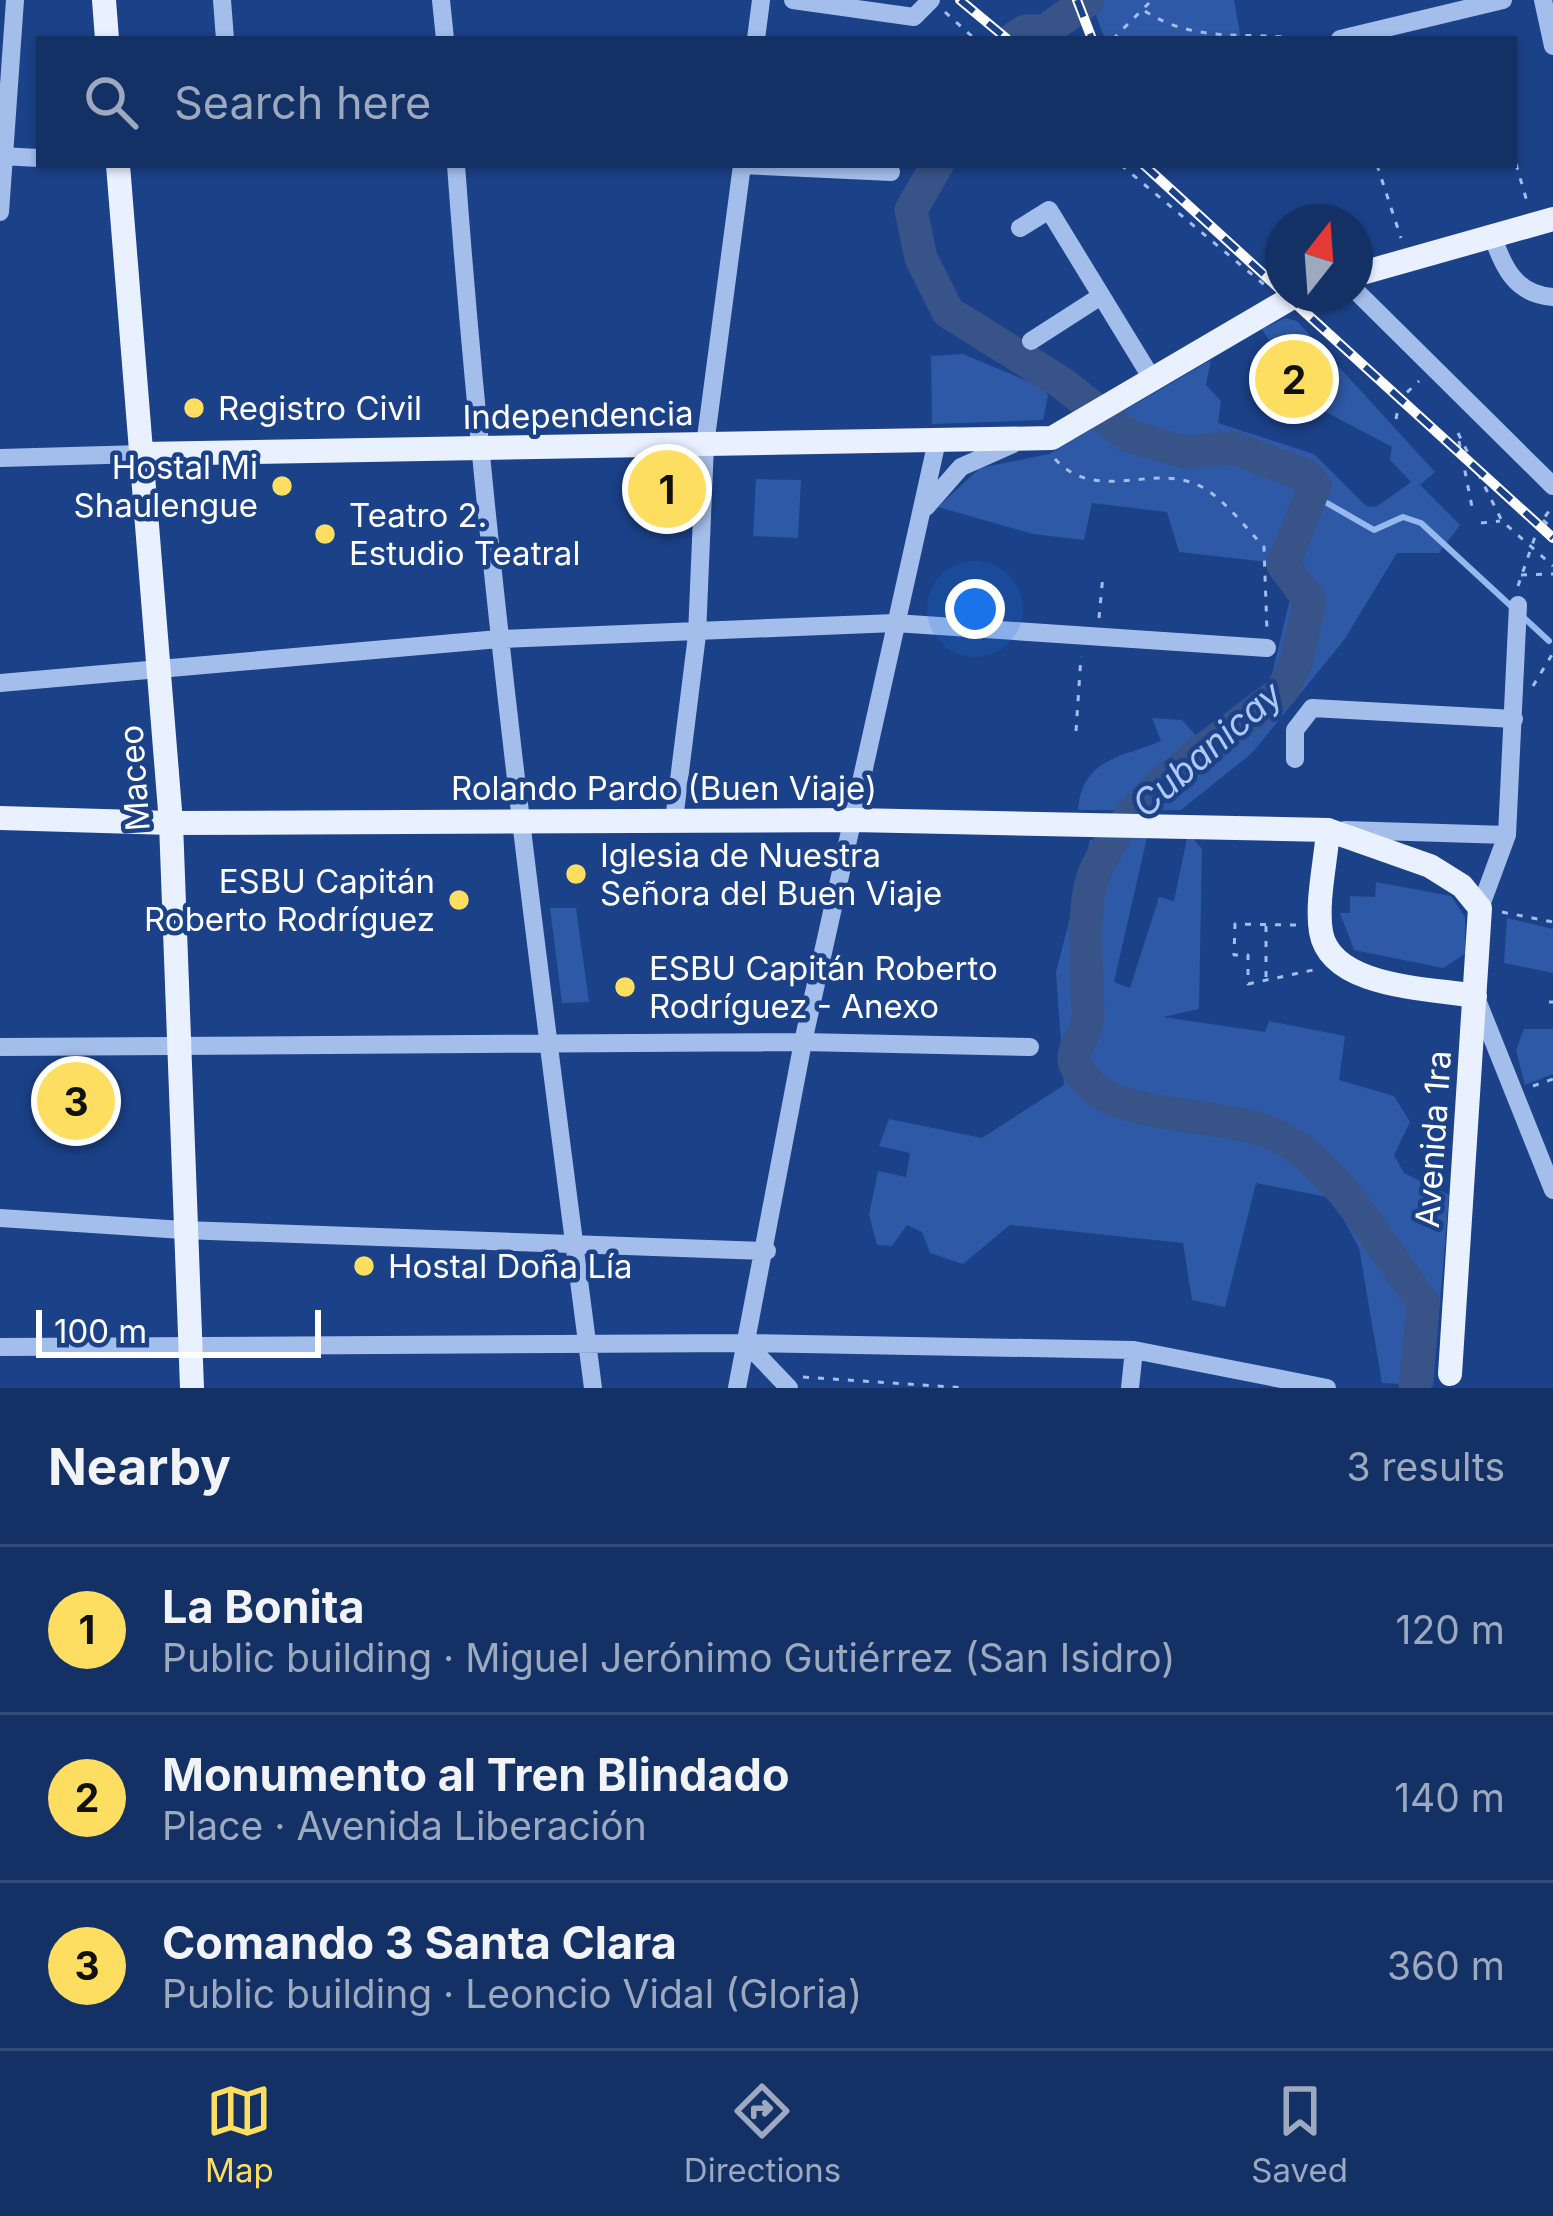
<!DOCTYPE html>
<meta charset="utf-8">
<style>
body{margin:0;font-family:Inter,sans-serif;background:#1d396c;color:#f1f3f6}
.compass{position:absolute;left:1265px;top:204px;width:108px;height:108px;border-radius:50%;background:#143166;box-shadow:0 3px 9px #0004;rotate:17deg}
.scale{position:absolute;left:36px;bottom:30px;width:285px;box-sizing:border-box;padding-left:12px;border:6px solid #fff;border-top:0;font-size:33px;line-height:42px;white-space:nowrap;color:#fff;-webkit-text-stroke:9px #1b4188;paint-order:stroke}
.you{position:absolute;left:975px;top:609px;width:42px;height:42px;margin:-30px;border:9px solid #fff;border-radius:50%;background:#1a73e8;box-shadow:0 0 0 18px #1a73e833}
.badge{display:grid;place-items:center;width:78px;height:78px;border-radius:50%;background:#fede60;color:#111;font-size:39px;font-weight:700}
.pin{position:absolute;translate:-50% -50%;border:6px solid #fff;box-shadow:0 3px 12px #0006}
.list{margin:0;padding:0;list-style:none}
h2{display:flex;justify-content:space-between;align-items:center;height:156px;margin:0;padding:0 48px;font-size:51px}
h2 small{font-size:39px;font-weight:400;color:#9da9bf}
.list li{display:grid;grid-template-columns:78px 1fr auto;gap:36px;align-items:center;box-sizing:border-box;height:168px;padding:0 48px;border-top:3px solid #334c7a}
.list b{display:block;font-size:45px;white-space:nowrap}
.list p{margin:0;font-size:39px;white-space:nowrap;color:#9da9bf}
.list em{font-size:39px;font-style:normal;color:#9da9bf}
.icon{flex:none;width:66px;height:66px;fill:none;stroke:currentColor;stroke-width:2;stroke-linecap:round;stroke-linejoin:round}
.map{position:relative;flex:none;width:1553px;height:1388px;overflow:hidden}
.search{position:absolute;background:#143166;box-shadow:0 3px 9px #0004;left:36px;right:36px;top:36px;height:132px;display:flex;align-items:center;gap:30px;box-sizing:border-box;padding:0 42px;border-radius:0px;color:#9da9bf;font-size:45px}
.sheet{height:660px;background:#143166}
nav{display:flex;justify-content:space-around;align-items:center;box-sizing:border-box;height:168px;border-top:3px solid #334c7a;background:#143166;font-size:33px;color:#9da9bf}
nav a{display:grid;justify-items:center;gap:6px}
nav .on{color:#fede60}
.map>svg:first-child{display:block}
.green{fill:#2e59a6}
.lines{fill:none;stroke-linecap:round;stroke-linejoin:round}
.stream{stroke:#96b8ef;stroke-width:6}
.river{stroke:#385388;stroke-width:33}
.path{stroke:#a4beec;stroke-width:3;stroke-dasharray:6 9;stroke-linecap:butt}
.minor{stroke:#a4beec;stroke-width:18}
.major{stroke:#e9f0ff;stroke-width:24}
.rail-casing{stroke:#fff;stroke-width:10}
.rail{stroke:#1b4188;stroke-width:6;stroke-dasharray:18;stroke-linecap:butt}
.poi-dot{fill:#fede60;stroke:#1b4188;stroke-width:4.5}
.labels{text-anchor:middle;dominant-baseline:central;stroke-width:9;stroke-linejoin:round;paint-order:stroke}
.poi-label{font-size:33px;fill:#fff;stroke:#1b4188;text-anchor:start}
.street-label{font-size:33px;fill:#fff;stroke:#1b4188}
.water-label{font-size:36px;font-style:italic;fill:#afc8f4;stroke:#1b4188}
</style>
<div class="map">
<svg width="1553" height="1388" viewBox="0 0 1553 1388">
<rect width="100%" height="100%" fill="#1b4188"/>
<!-- green -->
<path class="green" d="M 1090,0 L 1234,0 L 1241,39 L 1105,39 Z
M 1285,318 L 1297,321 L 1435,472 L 1420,485 L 1460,525 L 1439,553 L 1397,553 L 1344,640 L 1252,753 L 1181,810 L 1078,810 C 1082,759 1119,758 1161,741 L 1152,718 L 1182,720 L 1202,742 L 1270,682 L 1293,587 L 1277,563 L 1179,552 L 1167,512 L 1092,503 L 1084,540 L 1033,534 L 938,507 L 980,468 L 1049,454 L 1211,360 L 1206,385 L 1221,401 L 1218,423 L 1314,454 L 1366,506 L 1376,507 L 1411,482 L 1390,460 L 1392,447 L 1307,402 L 1339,377 L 1334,372 L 1308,391 L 1297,386 L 1302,378 L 1294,361 L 1281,360 L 1262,329 Z
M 963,354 L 1042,387 L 1048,396 L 1043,420 L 932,424 L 931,356 Z
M 756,479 L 801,480 L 798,538 L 753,536 Z
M 1118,833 L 1148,833 L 1114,982 L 1130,988 L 1159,897 L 1174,901 L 1188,833 L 1202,849 L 1199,1009 L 1163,1017 L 1265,1032 L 1269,1021 L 1345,1036 L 1339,1080 L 1394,1096 L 1410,1122 L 1394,1155 L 1404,1173 L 1449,1195 L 1433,1386 L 1382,1383 L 1359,1248 L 1332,1198 L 1256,1183 L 1225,1307 L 1192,1300 L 1183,1243 L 1010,1225 L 963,1264 L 930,1253 L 922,1232 L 907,1225 L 892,1246 L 877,1245 L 869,1215 L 878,1171 L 906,1177 L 910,1153 L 879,1146 L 889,1119 L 982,1138 L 1064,1085 L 1056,972 L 1090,840 Z
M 1376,882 L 1451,896 L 1465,917 L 1465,954 L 1443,968 L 1354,950 L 1340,913 L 1350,913 L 1350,896 L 1375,897 Z
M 550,908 L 576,908 L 589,1002 L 562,1003 Z
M 1507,918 L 1553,929 L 1553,973 L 1504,963 Z
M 1524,1029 L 1553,1029 L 1553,1074 L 1525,1085 L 1516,1050 Z"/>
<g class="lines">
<!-- stream -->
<path class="stream" d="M 1327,503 L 1374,530 L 1403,517 L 1421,523 L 1549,641"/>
<!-- river -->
<path class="river" d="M 1013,39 L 1025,31 L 1045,31 L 1088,0
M 937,165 L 911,210 L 921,258 L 948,312 L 1062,383 L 1129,436 L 1184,452 L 1234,448 L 1307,476 L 1315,486 L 1283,565 L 1310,601 L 1296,662 L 1282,691 C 1215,744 1129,792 1094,874 C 1081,905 1087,975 1088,1010 C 1090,1047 1051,1051 1095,1089 C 1125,1115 1222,1116 1263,1130 C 1333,1153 1379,1247 1423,1302 L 1415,1388"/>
<!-- path -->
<path class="path" d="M 1145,11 C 1195,44 1246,31 1304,39
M 945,12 L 975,39
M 1113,39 L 1152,0
M 1516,164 L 1528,205
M 1121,165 L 1267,287
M 1377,165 L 1401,238
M 1396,419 L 1400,399 L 1419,381
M 1458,433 L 1502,521 L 1553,566
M 1459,441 L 1473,512
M 1055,459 C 1097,505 1154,461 1202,487 C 1224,499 1247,529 1264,547 L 1267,631
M 1543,520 L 1553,529
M 1481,523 L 1500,521
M 1521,575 L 1553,574
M 1518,586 L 1539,525 L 1552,507
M 1099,618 L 1103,575
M 1533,686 L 1553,653
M 1076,731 L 1081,656
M 1502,912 L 1553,922
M 1296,925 L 1235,924 L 1234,955 L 1248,955 L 1248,984 L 1313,970
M 1266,926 L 1266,983
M 1549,1002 L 1553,1002
M 1533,1086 L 1553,1079
M 803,1377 L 967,1388"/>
<!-- minor -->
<path class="minor" d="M 222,0 L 225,39
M 441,0 L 445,39
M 793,0 L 914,17 L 931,0
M 1543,0 L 1553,46
M 756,39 L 761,0
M 1340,39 L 1503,0
M 0,156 L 39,158
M 456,165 C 486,575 540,981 593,1388
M 742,165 L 891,172
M 0,212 L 15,0
M 1020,228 L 1049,210 L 1151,377
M 1492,235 C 1504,267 1514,294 1553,297
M 1355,290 L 1553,486
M 1031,341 L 1101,296
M 0,458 L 142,454
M 926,507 L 961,467 L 1013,444
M 0,683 L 499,639 L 895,623 L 1267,648
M 1295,759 L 1295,730 L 1312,708 L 1514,719
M 674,820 L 697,635 L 705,445 L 742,165
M 1345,830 L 1507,835
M 1480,908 L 1507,835 L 1518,605
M 1477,1000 L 1553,1190
M 0,1047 L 803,1042 L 1030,1047
M 0,1218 L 183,1230 L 767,1251
M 746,1343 L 789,1388
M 0,1347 L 746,1343 L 1134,1350 L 1327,1388
M 737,1388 L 803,1042 L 937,441
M 1130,1388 L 1134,1350"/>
<!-- major -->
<path class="major" d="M 104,0 L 107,39
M 118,165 L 171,823 L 192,1388
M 1355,275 L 1553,219
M 142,454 L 1052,438 L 1298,294
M 0,818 L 171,823 L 853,820 L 1328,830 L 1430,866 L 1462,886 L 1480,908 L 1450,1374
M 1328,830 C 1326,861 1316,902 1321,932 C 1331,989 1432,988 1475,996"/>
<!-- rail casing -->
<g class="rail-casing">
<path id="rail" d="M 960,0 L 1007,39
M 1077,0 L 1092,39
M 1144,165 L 1283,292
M 1285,294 L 1553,538"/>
</g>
<!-- rail -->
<use href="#rail" class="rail"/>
</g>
<!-- markers -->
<g class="poi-dot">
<circle cx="194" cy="408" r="12"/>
<circle cx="282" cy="486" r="12"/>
<circle cx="325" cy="534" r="12"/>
<circle cx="576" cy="874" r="12"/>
<circle cx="459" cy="900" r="12"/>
<circle cx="625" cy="987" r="12"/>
<circle cx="364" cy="1266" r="12"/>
</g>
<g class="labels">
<!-- poi labels -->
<g class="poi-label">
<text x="218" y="408">Registro Civil</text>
<text x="258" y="467" text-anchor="end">Hostal Mi<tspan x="258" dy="38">Shaulengue</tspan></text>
<text x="349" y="515">Teatro 2.<tspan x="349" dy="38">Estudio Teatral</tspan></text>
<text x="600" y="855">Iglesia de Nuestra<tspan x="600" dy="38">Señora del Buen Viaje</tspan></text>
<text x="435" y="881" text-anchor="end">ESBU Capitán<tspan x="435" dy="38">Roberto Rodríguez</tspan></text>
<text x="649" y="968">ESBU Capitán Roberto<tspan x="649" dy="38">Rodríguez - Anexo</tspan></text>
<text x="388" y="1266">Hostal Doña Lía</text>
</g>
<!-- street labels -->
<g class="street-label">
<text transform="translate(578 415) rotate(-1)">Independencia</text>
<text transform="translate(134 778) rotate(-94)">Maceo</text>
<text x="664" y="788">Rolando Pardo (Buen Viaje)</text>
<text transform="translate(1433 1139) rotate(-86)">Avenida 1ra</text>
</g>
<!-- water labels -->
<g class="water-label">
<text transform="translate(1207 749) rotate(-41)">Cubanicay</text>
</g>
</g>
</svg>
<svg class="compass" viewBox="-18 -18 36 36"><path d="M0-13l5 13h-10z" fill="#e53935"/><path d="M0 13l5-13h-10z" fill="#9da9bf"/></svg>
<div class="scale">100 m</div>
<div class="you"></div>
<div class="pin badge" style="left:667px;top:489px">1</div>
<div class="pin badge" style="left:1294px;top:379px">2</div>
<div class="pin badge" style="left:76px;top:1101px">3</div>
<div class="search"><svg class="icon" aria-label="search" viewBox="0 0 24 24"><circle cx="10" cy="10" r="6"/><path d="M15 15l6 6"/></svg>Search here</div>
</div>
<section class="sheet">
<h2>Nearby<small>3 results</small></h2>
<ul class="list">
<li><span class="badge">1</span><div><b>La Bonita</b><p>Public building · Miguel Jerónimo Gutiérrez (San Isidro)</p></div><em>120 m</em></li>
<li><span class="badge">2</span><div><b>Monumento al Tren Blindado</b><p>Place · Avenida Liberación</p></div><em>140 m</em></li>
<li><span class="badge">3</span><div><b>Comando 3 Santa Clara</b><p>Public building · Leoncio Vidal (Gloria)</p></div><em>360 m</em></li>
</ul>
</section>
<nav>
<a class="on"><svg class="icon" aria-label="map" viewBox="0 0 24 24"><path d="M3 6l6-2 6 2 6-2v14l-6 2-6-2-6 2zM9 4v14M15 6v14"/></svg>Map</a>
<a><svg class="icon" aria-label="directions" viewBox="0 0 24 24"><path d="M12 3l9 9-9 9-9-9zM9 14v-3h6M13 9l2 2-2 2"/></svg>Directions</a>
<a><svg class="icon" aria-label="saved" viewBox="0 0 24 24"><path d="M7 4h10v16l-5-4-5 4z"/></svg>Saved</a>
</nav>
